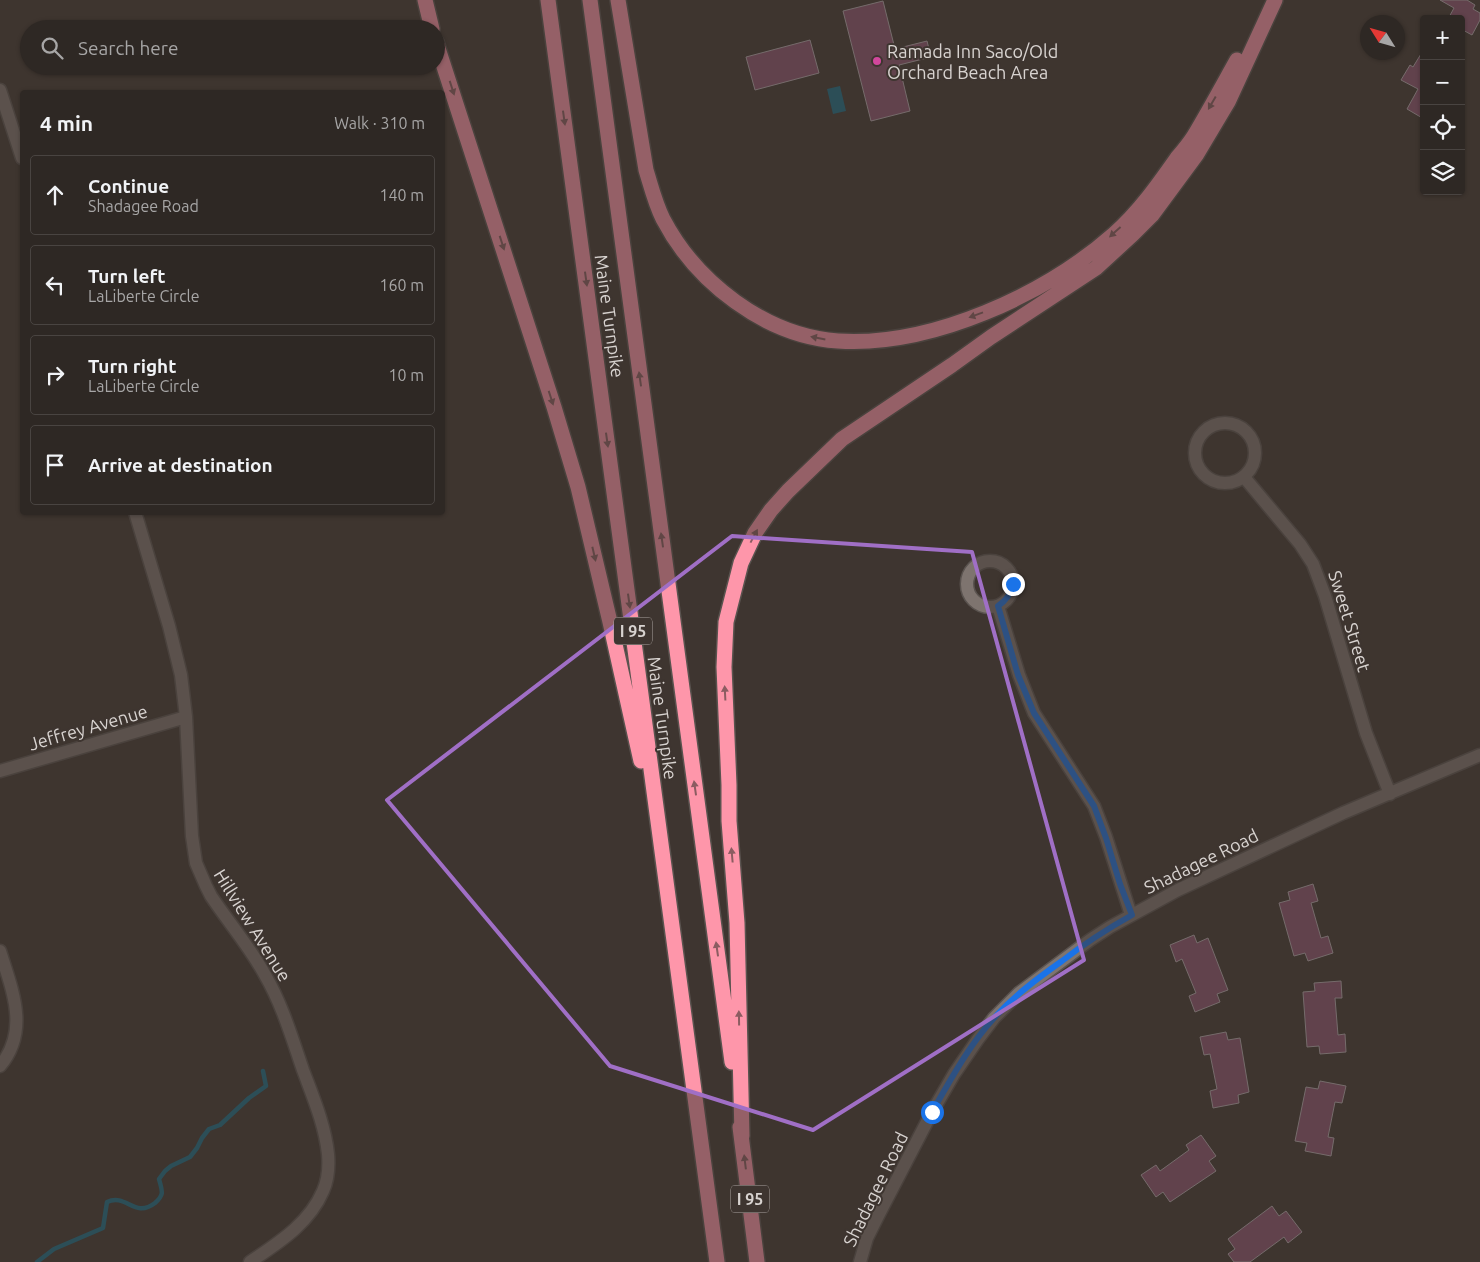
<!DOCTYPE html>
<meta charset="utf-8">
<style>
body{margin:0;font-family:Ubuntu,sans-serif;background:#36302c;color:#f1f3f6}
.controls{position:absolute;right:15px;top:15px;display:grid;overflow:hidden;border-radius:5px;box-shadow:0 1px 4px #0004}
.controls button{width:45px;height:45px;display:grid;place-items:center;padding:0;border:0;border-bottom:1px solid #494441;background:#2e2824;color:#f1f3f6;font:25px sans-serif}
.compass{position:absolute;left:1360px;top:15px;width:45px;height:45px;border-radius:50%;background:#2e2824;box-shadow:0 1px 4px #0004;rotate:307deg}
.stop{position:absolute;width:15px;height:15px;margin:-11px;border:4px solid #1a73e8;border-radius:50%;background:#fff}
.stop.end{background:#1a73e8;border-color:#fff;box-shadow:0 1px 5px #0008}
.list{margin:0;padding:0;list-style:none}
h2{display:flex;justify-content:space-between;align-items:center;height:65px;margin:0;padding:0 20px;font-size:21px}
h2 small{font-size:16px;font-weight:400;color:#a7a6a6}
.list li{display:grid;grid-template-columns:32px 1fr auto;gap:15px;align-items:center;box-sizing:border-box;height:80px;margin:0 10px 10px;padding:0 10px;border:1px solid #494441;border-radius:5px}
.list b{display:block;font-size:19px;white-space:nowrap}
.list p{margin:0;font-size:16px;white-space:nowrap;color:#a7a6a6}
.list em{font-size:16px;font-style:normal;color:#a7a6a6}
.icon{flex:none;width:28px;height:28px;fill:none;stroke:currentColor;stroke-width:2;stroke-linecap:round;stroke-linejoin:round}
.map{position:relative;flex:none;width:1480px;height:1262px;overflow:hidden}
.search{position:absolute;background:#2e2824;box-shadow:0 1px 4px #0004;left:20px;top:20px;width:425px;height:55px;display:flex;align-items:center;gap:12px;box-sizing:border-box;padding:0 18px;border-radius:28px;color:#a7a6a6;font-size:19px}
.panel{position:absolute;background:#2e2824;box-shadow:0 1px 4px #0004;left:20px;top:90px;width:425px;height:425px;border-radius:5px}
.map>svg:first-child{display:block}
.water{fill:#186d87}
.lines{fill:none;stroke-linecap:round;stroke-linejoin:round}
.stream{stroke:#186d87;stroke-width:4.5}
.building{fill:#8c5270;stroke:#b8adb2}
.minor-casing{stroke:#5a534f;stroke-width:15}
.highway-casing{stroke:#5a534f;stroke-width:18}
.minor{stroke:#7e746f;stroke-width:12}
.highway{stroke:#fe96aa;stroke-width:15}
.oneway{fill:#8b5c61}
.route{stroke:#1a73e8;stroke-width:6}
.marked{fill:none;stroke:#a06fc6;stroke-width:4;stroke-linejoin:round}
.hotel-dot{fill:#d1479c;stroke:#3e3530;stroke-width:2}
.labels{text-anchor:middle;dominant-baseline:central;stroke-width:4;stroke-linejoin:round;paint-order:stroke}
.shield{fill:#3e3530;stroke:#aaa4a0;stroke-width:1}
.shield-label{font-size:16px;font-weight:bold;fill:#d8d3d0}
.poi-label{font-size:18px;fill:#d8d3d0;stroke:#3e3530;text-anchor:start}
.street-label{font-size:18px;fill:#d8d3d0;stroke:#3e3530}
</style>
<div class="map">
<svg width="1480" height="1262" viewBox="0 0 1480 1262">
<rect width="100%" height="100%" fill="#3e3530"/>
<!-- water -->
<path class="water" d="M 840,86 L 846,111 L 833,114 L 827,89 Z"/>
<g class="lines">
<!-- stream -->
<path class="stream" d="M 37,1262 L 54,1249 L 103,1228 L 107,1202 C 127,1193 134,1219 155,1203 C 165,1194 162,1191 159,1179 L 165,1171 L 171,1166 L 190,1157 L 197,1148 L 202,1138 L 209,1129 L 220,1125 L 249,1098 L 266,1086 L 263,1071"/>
</g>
<!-- building -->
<path class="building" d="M 1440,0 L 1467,0 L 1475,5 L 1473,9 L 1480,13 L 1480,20 L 1472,35 L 1461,29 L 1461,19 L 1448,19 L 1454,8 Z
M 883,1 L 895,49 L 927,41 L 931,57 L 899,65 L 910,111 L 871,121 L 843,11 Z
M 810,40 L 819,73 L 755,90 L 746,57 Z
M 1424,49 L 1424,119 L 1407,109 L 1418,89 L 1401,80 L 1410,65 L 1413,67 Z
M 1313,884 L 1318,901 L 1311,903 L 1321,938 L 1328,936 L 1333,953 L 1308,961 L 1305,953 L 1294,956 L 1279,903 L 1290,900 L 1288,892 Z
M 1194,935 L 1197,943 L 1208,938 L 1228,990 L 1217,994 L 1220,1002 L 1195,1012 L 1189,996 L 1196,993 L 1182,959 L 1176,962 L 1170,945 Z
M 1341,981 L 1342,998 L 1335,998 L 1338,1035 L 1345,1034 L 1346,1052 L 1320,1054 L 1319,1046 L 1307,1047 L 1303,992 L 1315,991 L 1314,983 Z
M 1226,1032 L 1228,1040 L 1240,1038 L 1249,1092 L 1238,1095 L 1239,1103 L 1213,1108 L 1210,1091 L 1217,1089 L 1210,1054 L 1204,1055 L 1200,1037 Z
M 1320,1081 L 1346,1086 L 1342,1103 L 1335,1102 L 1328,1137 L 1334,1138 L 1331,1156 L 1305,1151 L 1307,1143 L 1295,1141 L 1306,1087 L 1318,1089 Z
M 1201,1135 L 1216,1156 L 1209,1161 L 1216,1171 L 1170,1202 L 1163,1192 L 1156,1197 L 1141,1175 L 1156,1165 L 1160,1171 L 1189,1150 L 1186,1145 Z
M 1272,1206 L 1279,1216 L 1286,1211 L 1302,1232 L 1288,1243 L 1284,1237 L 1250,1262 L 1234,1262 L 1228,1254 L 1235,1249 L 1228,1239 Z"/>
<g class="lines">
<!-- minor casing -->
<g class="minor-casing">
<path id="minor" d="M 0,90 L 22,158
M1195 453a30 30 0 1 1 60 0a30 30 0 1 1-60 0Z
M 1244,477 L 1300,544 L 1313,564 L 1325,596 L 1366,733 L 1390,794
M 135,512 L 169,626 L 181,675 L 186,717 L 192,836 L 196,863 L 206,886 L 211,896 C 229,923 250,947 265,975 C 282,1004 292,1038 303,1070 C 313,1097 325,1125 328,1154 C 329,1166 328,1180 323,1191 C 309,1224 278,1243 250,1262
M967 584a23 23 0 1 1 46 0a23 23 0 1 1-46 0Z
M 998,606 L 1019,675 L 1034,713 L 1094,806 L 1106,837 L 1131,915
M 0,771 L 186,717
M 0,951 C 12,990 30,1030 0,1066
M 860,1262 L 867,1238 L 878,1216 L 932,1112 L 954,1074 L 978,1039 L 994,1018 L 1019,993 L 1090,940 L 1110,927 L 1178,890 L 1343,813 L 1480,755"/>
</g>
<!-- highway casing -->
<g class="highway-casing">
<path id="highway" d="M 425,0 L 432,29
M 548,0 L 717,1262
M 590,0 L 732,1062
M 618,0 L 646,170 C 651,186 655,203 663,219 C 696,282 765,336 838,341 C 931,347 1045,295 1114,234 C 1139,212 1158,185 1177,158 C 1183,151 1189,144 1194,136 C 1209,111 1223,85 1237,60
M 436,42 L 554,407 L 578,487 L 610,622 L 641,761
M 740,1127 L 757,1262
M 742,1136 L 737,923 L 729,821 L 729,785 L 724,667 L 726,622 L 741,563 L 755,533 L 771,510 L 788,491 L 842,439 L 952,365 L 991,337 L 1096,268 L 1133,234 L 1152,215 L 1197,154 L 1228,102 L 1275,0"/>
</g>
<!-- minor -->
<use href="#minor" class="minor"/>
<!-- highway -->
<use href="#highway" class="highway"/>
</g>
<!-- one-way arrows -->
<defs><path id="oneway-solid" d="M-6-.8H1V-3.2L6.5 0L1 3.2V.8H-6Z" transform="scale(1.25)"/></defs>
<g class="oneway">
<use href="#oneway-solid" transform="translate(452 88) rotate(72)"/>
<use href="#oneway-solid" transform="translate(1212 103) rotate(120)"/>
<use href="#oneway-solid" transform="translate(564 118) rotate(82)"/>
<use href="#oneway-solid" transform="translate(1115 232) rotate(138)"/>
<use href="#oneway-solid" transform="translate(502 243) rotate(72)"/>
<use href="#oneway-solid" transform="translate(586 279) rotate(82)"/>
<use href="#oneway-solid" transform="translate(976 315) rotate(160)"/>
<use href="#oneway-solid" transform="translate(818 338) rotate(-169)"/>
<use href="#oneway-solid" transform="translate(640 379) rotate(-98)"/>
<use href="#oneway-solid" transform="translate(551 398) rotate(72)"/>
<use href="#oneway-solid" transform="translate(607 440) rotate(82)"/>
<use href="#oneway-solid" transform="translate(754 536) rotate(-62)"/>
<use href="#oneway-solid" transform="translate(662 540) rotate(-98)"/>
<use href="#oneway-solid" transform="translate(594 554) rotate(77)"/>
<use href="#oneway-solid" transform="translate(629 601) rotate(82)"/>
<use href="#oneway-solid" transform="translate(725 693) rotate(-93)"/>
<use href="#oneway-solid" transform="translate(695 788) rotate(-98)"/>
<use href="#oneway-solid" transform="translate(732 855) rotate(-95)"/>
<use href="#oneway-solid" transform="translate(717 949) rotate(-98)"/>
<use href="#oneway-solid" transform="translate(739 1018) rotate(-91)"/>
<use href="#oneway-solid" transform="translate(745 1162) rotate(-97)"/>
</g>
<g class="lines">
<!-- route -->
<path class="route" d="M 932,1112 C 951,1079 969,1045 995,1017 C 1015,995 1038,978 1062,961 C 1084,944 1107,929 1132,915 L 1120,884 L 1106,838 L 1094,806 L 1034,713 L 1018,675 L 998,606 C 1007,600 1011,594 1013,584"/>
</g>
<!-- marked area -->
<path d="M0 0H1480V1262H0ZM 732,536 L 972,552 L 1084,960 L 813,1130 L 610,1066 L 387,800 Z" fill="#3e3530" fill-opacity=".55" fill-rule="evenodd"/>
<path class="marked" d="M 732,536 L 972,552 L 1084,960 L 813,1130 L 610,1066 L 387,800 Z"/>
<!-- markers -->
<circle class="hotel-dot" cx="877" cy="61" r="5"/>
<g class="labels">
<!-- shield labels -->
<g class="shield">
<rect x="614" y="617.5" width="38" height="27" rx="4"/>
<rect x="731" y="1185.5" width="38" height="27" rx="4"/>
</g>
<g class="shield-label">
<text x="633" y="631">I 95</text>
<text x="750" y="1199">I 95</text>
</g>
<!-- poi labels -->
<g class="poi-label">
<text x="887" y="51">Ramada Inn Saco/Old<tspan x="887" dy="21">Orchard Beach Area</tspan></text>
</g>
<!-- street labels -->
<g class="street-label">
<text transform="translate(610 316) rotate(82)">Maine Turnpike</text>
<text transform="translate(1350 621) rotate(73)">Sweet Street</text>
<text transform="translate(663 718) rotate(82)">Maine Turnpike</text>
<text transform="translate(88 727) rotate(-16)">Jeffrey Avenue</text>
<text transform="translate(1201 861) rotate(-26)">Shadagee Road</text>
<text transform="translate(253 925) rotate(58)">Hillview Avenue</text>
<text transform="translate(875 1189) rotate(-64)">Shadagee Road</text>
</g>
</g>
</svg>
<div class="controls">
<button>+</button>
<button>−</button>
<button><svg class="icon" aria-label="locate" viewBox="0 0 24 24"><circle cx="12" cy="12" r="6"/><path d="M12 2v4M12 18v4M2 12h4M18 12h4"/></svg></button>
<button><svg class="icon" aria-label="layers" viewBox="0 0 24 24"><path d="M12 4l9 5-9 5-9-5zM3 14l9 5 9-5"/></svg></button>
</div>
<svg class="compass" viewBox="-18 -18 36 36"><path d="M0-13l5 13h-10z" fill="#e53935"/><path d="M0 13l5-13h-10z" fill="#a7a6a6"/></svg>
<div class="stop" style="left:932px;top:1112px"></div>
<div class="stop end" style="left:1013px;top:584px"></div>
<div class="search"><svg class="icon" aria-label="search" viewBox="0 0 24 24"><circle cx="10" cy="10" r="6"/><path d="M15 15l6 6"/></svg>Search here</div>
<section class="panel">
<h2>4 min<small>Walk · 310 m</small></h2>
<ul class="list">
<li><svg class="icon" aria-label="ahead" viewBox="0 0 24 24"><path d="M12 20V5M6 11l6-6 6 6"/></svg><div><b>Continue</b><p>Shadagee Road</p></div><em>140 m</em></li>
<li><svg class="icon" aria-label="left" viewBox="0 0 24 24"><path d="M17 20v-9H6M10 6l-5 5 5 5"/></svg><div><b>Turn left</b><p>LaLiberte Circle</p></div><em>160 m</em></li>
<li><svg class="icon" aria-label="right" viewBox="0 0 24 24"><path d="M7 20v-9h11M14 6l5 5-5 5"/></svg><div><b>Turn right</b><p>LaLiberte Circle</p></div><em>10 m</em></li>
<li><svg class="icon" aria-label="arrive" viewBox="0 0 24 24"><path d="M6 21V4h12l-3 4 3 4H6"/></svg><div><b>Arrive at destination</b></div></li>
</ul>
</section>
</div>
